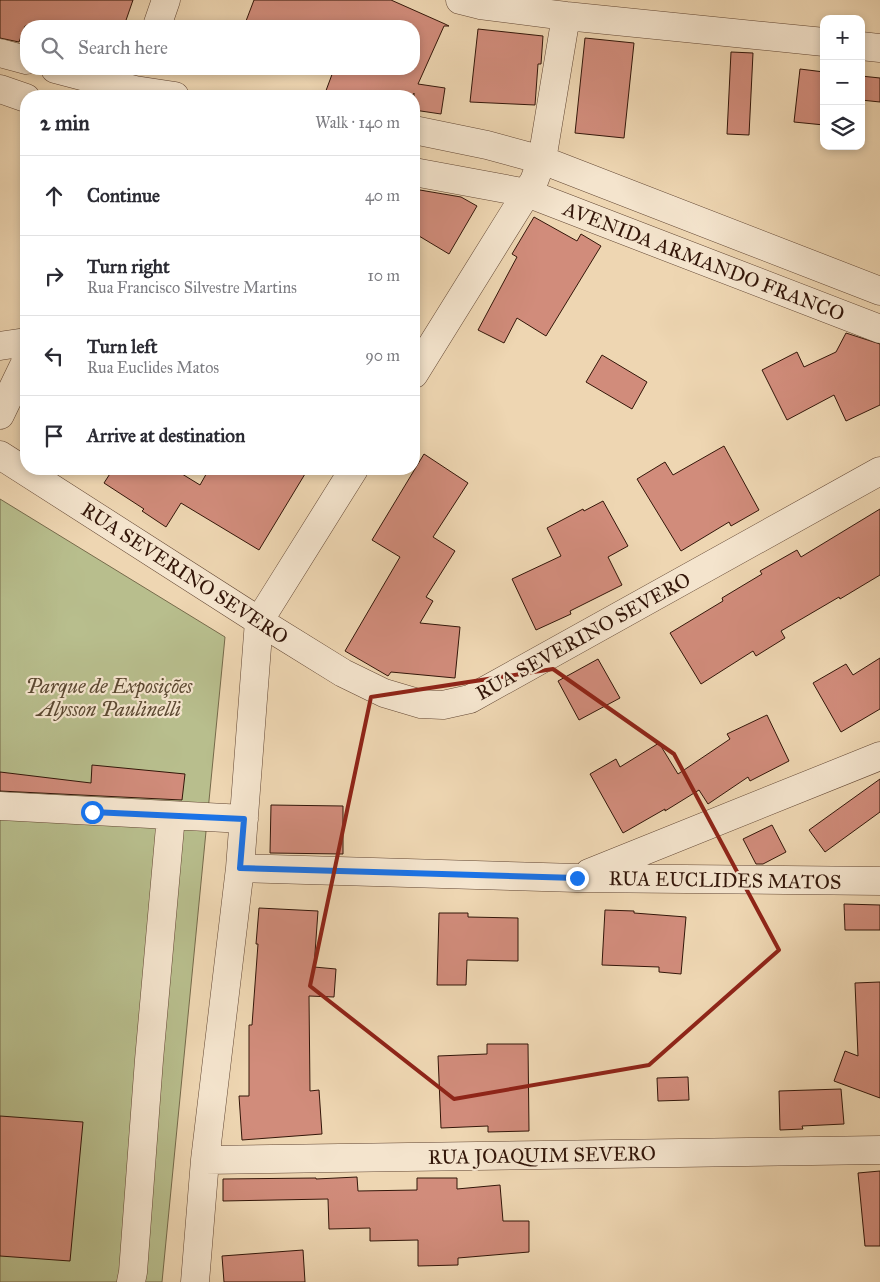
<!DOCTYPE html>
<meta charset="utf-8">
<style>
body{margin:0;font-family:"IM FELL Great Primer",serif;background:#f7f7f7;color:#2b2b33}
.controls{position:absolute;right:15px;top:15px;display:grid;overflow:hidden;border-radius:10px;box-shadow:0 2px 8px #0003}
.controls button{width:45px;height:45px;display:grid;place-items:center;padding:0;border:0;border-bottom:1px solid #e1e1e2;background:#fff;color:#2b2b33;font:25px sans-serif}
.stop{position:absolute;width:15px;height:15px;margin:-11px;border:4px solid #1a73e8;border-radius:50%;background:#fff}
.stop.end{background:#1a73e8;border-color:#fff;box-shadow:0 1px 5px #0008}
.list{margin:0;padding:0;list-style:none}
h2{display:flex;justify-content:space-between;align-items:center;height:65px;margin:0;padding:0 20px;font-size:21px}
h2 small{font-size:16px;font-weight:400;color:#7c7c81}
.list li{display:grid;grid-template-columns:32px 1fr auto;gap:15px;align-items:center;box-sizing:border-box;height:80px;padding:0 20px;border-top:1px solid #e1e1e2}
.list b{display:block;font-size:19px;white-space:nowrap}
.list p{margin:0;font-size:16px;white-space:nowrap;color:#7c7c81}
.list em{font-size:16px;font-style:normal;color:#7c7c81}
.icon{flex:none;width:28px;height:28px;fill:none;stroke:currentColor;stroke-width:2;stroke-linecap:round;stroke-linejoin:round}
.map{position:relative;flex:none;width:880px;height:1282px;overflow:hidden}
.search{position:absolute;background:#fff;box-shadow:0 2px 8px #0003;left:20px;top:20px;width:400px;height:55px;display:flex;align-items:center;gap:12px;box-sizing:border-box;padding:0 18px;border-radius:20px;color:#7c7c81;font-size:19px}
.panel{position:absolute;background:#fff;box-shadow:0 2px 8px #0003;left:20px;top:90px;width:400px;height:385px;border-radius:20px}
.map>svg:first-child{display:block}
.green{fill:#b8be8d;stroke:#766a4b}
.building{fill:#d18c7b;stroke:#331609}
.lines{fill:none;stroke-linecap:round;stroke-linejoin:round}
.minor-casing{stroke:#624633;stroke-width:29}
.minor{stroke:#f4e4cd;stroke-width:28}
.route{stroke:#1a73e8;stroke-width:6}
.marked{fill:none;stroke:#8f2418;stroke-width:4;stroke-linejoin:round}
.labels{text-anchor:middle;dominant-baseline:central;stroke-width:4.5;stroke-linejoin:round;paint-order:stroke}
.street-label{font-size:20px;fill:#331609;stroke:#f4e4cd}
.park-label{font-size:20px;font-style:italic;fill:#5b4831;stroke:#f4e4cd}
</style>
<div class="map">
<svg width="880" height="1282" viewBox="0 0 880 1282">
<rect width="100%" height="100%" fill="#eed6b2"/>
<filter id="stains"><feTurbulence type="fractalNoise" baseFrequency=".004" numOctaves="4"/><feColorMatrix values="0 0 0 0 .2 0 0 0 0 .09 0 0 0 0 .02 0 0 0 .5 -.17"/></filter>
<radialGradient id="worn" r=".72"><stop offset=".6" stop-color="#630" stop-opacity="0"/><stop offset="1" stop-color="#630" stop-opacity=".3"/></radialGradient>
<!-- green -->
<path class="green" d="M 0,499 L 225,637 L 162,1282 L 0,1282 Z"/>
<!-- building -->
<path class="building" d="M 0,0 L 133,0 L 124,26 L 25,26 L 19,42 L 0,38 Z
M 254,0 L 391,0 L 445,24 L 449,26 L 444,26 L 418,84 L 445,88 L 441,114 L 414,110 L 414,93 L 412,96 L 324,96 L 334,69 L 414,69 L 414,26 L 260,26 L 246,21 Z
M 478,29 L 543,36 L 541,64 L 538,64 L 535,105 L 470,102 Z
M 585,38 L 634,43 L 624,138 L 575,133 Z
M 731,52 L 753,53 L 749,135 L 727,134 Z
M 800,69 L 824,72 L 824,125 L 794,122 Z
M 861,76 L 880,78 L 880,102 L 861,100 Z
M 414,189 L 461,197 L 477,206 L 449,254 L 414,233 Z
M 534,217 L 577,241 L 581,234 L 601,246 L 546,336 L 517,318 L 504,343 L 478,330 L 517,257 L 512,254 Z
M 846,333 L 880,344 L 880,405 L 846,421 L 834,395 L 787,420 L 762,370 L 797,352 L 804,367 L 836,352 Z
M 602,355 L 647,382 L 632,409 L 586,382 Z
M 724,446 L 759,510 L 731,526 L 729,522 L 681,551 L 637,479 L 665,462 L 673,475 Z
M 424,454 L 468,483 L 433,537 L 455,551 L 426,597 L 433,601 L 420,623 L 460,627 L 455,678 L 391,672 L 388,676 L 345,651 L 400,557 L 372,540 Z
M 113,469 L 174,469 L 200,485 L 209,469 L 308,469 L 259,550 L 181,503 L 166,527 L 142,511 L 144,509 L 104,483 Z
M 603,501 L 628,546 L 608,557 L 622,585 L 570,611 L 571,614 L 536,630 L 512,579 L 561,556 L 547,528 L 583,509 L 584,511 Z
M 880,509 L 880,575 L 840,599 L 839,597 L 781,631 L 785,638 L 756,656 L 753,651 L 701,684 L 670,633 L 723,601 L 722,598 L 762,574 L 760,571 L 797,550 L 801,557 Z
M 880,658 L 880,709 L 841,732 L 813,683 L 846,664 L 853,675 Z
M 598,659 L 620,698 L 579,720 L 558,681 Z
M 767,715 L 789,761 L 750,781 L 748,777 L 708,804 L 699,790 L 665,811 L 665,809 L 623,833 L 590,774 L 616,759 L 620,767 L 659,743 L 678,774 L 730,739 L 727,734 Z
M 92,765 L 185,774 L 182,800 L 0,791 L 0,772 L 91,783 Z
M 880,779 L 880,812 L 825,852 L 809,830 Z
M 271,805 L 343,806 L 343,854 L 270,853 Z
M 772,825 L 786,852 L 763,864 L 756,864 L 743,839 Z
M 844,904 L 880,905 L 880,930 L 845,930 Z
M 259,908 L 318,911 L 314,967 L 336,969 L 334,997 L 309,996 L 310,1091 L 319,1090 L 322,1134 L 242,1140 L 239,1096 L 249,1096 L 249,1025 L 252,1025 L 258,944 L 256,944 Z
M 605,910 L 634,911 L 634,913 L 686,917 L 681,974 L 659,972 L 659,967 L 602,965 Z
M 439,913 L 468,913 L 468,917 L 518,918 L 518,961 L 467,960 L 466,985 L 437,985 Z
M 880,982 L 880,1098 L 834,1081 L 845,1051 L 858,1056 L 855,983 Z
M 487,1044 L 528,1044 L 529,1131 L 488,1132 L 488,1126 L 441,1128 L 438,1056 L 487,1054 Z
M 688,1077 L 689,1100 L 658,1101 L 657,1078 Z
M 841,1089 L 844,1124 L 802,1126 L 803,1129 L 780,1130 L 779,1091 Z
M 0,1116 L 83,1122 L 70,1261 L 0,1256 Z
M 880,1171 L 880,1246 L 865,1246 L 858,1173 Z
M 357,1177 L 358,1191 L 417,1190 L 417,1178 L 457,1178 L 457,1189 L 500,1185 L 503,1221 L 529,1221 L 529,1252 L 458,1258 L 458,1265 L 418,1266 L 418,1240 L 370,1241 L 370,1228 L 329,1229 L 328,1199 L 223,1201 L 223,1179 L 316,1178 L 316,1179 Z
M 303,1250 L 305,1282 L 224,1282 L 222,1256 Z"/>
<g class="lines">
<!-- minor casing -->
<g class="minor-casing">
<path id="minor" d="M 460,0 L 480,5 L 566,16 L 824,42
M 157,26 L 166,0
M 861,46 L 880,48
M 0,53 L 26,60
M 55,69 L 135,90 L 175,96
M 0,89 L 26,98
M 414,130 L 487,145 L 542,160 L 880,291
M 414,172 L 527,193 L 880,329
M 0,346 L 26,342
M 414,374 L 534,181 L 542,160 L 566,16
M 0,415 L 26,361
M 0,455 L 259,621 L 343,673 L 384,693 L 421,704 L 443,705 L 470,699 L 880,471
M 0,806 L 244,819
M 240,868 L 577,878 L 880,881
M 589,873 L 880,756
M 205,1160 L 880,1150
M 131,1282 L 133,1272 L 149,1060 L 171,816
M 195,1282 L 205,1160 L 240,868 L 259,621 L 354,469"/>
</g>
<!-- minor -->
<use href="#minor" class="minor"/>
</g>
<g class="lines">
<!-- route -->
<path class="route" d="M 92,812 L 244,819 L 240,868 L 577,878"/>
</g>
<!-- marked area -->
<path class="marked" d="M 553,669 L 674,754 L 779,950 L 649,1065 L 454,1099 L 310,986 L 371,697 Z"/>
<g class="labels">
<!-- street labels -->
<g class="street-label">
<text transform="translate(704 261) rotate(21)">AVENIDA ARMANDO FRANCO</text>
<text transform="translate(185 573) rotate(33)">RUA SEVERINO SEVERO</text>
<text transform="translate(583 636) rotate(-29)">RUA SEVERINO SEVERO</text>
<text transform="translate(725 880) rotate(1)">RUA EUCLIDES MATOS</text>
<text transform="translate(542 1155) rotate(-1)">RUA JOAQUIM SEVERO</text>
</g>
<!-- park labels -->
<g class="park-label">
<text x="109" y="686">Parque de Exposições<tspan x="109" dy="23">Alysson Paulinelli</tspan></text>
</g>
</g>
<rect width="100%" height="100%" filter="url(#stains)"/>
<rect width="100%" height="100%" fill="url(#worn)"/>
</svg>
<div class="controls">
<button>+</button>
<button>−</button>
<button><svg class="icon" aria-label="layers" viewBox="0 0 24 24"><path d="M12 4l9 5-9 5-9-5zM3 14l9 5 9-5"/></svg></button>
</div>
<div class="stop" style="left:92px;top:812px"></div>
<div class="stop end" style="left:577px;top:878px"></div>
<div class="search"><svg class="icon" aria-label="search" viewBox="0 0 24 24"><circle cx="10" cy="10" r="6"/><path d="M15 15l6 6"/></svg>Search here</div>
<section class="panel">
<h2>2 min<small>Walk · 140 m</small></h2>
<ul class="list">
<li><svg class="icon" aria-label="ahead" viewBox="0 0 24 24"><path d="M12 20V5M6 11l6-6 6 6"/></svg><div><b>Continue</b></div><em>40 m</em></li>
<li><svg class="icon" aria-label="right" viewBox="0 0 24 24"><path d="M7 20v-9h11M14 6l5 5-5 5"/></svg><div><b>Turn right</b><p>Rua Francisco Silvestre Martins</p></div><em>10 m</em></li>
<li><svg class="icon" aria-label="left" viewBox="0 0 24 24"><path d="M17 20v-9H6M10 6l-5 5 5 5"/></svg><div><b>Turn left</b><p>Rua Euclides Matos</p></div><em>90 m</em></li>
<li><svg class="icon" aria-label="arrive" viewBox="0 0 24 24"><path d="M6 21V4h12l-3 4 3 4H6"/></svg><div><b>Arrive at destination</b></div></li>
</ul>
</section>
</div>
